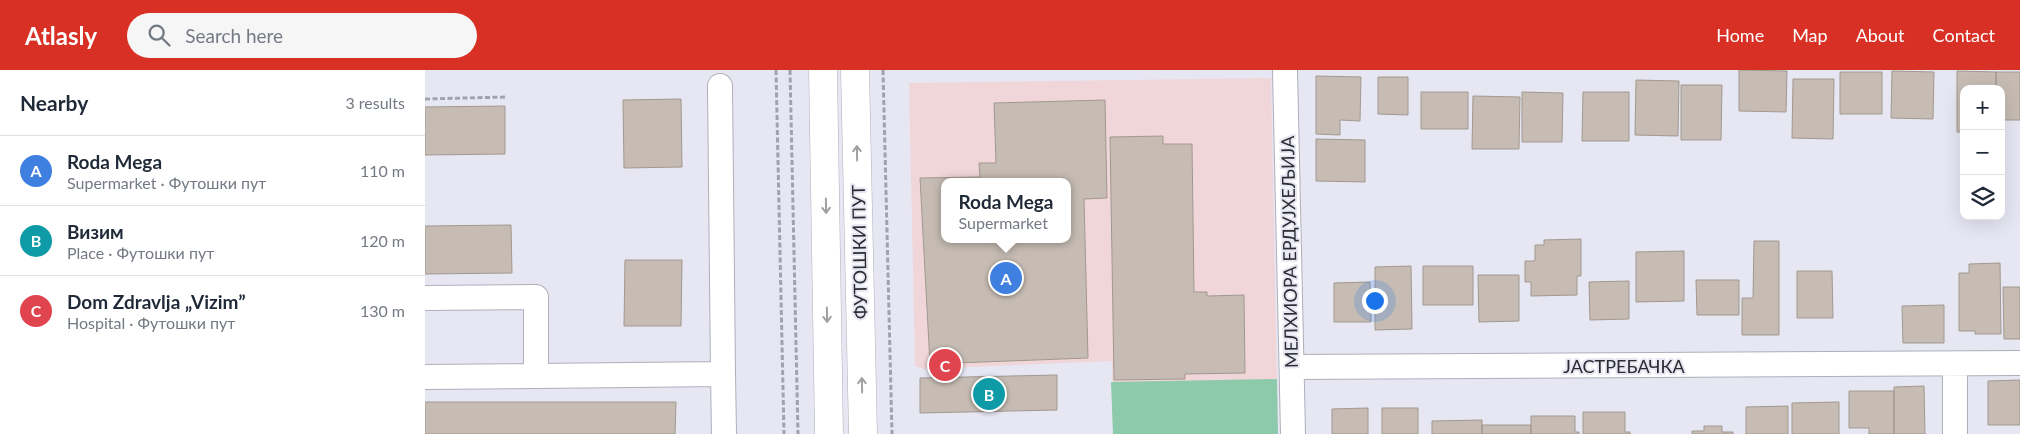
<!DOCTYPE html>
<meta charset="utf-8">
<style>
body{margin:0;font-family:Lato,sans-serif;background:#f6f6f7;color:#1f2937}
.controls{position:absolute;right:15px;top:15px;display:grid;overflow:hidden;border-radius:10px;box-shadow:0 5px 20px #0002}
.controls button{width:45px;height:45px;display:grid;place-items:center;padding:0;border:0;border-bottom:1px solid #e0e1e3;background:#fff;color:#1f2937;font:25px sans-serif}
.you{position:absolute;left:949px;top:230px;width:18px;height:18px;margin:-12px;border:4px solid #fff;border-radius:50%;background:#1a73e8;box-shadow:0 0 0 8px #1a73e833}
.badge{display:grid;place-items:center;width:32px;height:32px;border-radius:50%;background:#d93025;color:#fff;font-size:16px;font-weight:700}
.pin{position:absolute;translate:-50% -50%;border:2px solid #fff;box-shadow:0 1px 5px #0006}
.popup{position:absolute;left:516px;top:108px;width:130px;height:65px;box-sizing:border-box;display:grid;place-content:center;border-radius:10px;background:#fff;filter:drop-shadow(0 1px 4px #0005);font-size:16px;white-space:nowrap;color:#747a83}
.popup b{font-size:19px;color:#1f2937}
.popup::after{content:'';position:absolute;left:50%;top:100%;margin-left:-10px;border:10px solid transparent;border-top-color:#fff}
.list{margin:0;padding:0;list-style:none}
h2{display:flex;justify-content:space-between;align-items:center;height:65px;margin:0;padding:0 20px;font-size:21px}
h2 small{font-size:16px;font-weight:400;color:#747a83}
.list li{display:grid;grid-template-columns:32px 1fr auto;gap:15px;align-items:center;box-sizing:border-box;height:70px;padding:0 20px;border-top:1px solid #e0e1e3}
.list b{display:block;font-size:19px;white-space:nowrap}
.list p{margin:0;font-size:16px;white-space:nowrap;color:#747a83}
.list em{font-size:16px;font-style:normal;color:#747a83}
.icon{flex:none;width:28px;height:28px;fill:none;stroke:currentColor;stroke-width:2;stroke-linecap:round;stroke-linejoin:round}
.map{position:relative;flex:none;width:1595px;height:364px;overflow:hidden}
header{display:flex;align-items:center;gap:30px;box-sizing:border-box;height:70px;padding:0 25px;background:#d93025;color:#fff}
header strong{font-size:24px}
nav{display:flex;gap:28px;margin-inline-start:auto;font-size:18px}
.search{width:350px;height:45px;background:#f6f6f7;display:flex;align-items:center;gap:12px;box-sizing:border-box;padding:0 18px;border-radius:28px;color:#747a83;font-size:19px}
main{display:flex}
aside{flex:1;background:#fff}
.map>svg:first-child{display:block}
.commercial{fill:#f1d6d9;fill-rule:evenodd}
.green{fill:#8dcaab}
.building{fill:#c6bcb3;stroke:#a1988f;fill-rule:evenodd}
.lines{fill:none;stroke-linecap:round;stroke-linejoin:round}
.minor-casing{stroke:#afafbb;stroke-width:26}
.major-casing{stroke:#afafbb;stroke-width:29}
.path{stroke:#a1a2ac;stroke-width:3;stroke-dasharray:5 2.5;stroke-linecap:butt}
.minor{stroke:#fff;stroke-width:24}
.major{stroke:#fff;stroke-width:28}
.oneway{stroke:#a0a0a2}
.labels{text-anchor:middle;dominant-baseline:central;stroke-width:4;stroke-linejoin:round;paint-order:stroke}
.street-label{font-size:18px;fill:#2b2b30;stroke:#e6e7f3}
</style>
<header>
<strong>Atlasly</strong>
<div class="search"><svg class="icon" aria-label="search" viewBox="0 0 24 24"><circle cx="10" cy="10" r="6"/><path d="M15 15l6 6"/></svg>Search here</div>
<nav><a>Home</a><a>Map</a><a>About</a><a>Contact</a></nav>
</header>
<main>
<aside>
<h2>Nearby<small>3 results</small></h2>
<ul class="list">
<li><span class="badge" style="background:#3f7fe0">A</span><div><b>Roda Mega</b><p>Supermarket · Футошки пут</p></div><em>110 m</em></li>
<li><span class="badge" style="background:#0f9aa8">B</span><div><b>Визим</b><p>Place · Футошки пут</p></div><em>120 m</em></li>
<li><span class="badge" style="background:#e0444e">C</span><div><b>Dom Zdravlja „Vizim”</b><p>Hospital · Футошки пут</p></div><em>130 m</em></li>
</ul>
</aside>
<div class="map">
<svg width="1595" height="364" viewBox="0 0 1595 364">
<rect width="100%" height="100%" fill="#e6e7f3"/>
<!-- commercial -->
<path class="commercial" d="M 846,8 L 853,364 L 688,364 L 687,291 L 499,299 L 490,296 L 484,13 ZM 520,112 L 642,112 L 642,169 L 520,169 Z"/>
<!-- green -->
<path class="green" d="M 852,309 L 853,364 L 688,364 L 686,312 Z"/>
<!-- building -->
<path class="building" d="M 1314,0 L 1362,1 L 1361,42 L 1314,41 Z
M 1467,1 L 1509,2 L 1508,49 L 1466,48 Z
M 1532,1 L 1571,2 L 1571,19 L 1539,19 L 1539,62 L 1532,62 Z
M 1415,2 L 1457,2 L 1457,44 L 1415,44 Z
M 1571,2 L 1595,2 L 1595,50 L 1576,50 L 1576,19 L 1571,19 Z
M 891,6 L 936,7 L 935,51 L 915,50 L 915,65 L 891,64 Z
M 953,7 L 983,7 L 983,45 L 953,44 Z
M 1368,9 L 1409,9 L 1408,69 L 1367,68 Z
M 1211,10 L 1254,11 L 1253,66 L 1210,65 Z
M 1256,15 L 1297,15 L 1296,70 L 1256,70 Z
M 996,22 L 1043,22 L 1043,59 L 996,59 Z
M 1097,22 L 1138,23 L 1137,72 L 1097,72 Z
M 1158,22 L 1204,22 L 1204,71 L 1157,71 Z
M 1048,26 L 1095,27 L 1094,79 L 1047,79 Z
M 256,29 L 257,97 L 199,98 L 198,30 Z
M 680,30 L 682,128 L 659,129 L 663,288 L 505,294 L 495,108 L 555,107 L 554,93 L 571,93 L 569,33 ZM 520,112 L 642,112 L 642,169 L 520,169 Z
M 80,36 L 80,84 L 0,85 L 0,37 Z
M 738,66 L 738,74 L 767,74 L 769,222 L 782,222 L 782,226 L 819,225 L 820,303 L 760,304 L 760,309 L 689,310 L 685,67 Z
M 891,69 L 940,70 L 940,112 L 891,111 Z
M 86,155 L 87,203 L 0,204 L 0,156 Z
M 1156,169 L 1156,206 L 1152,206 L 1152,225 L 1106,226 L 1106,212 L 1100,212 L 1100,191 L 1110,191 L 1110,175 L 1119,175 L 1119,170 Z
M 1329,171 L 1354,171 L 1354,265 L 1317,265 L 1317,228 L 1328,228 Z
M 1259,181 L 1259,231 L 1211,232 L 1211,182 Z
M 200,190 L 257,190 L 256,256 L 199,256 Z
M 1575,193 L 1576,264 L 1550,264 L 1550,261 L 1534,261 L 1534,203 L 1544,203 L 1544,194 Z
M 986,196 L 987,259 L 950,260 L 950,197 Z
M 998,196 L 1048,196 L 1048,235 L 998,235 Z
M 1372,201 L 1407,201 L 1408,248 L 1372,248 Z
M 1053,205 L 1094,205 L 1094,251 L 1054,252 Z
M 1271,210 L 1314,210 L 1314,245 L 1272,245 Z
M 1204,211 L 1204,249 L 1165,250 L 1164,212 Z
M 945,212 L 946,252 L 909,252 L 909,213 Z
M 1578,217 L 1595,217 L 1595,269 L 1579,269 Z
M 1519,235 L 1519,273 L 1478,273 L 1477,236 Z
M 632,305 L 632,340 L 495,343 L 495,308 Z
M 1595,310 L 1595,355 L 1563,355 L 1563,311 Z
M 1499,316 L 1500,364 L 1469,364 L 1469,317 Z
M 1424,321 L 1469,321 L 1469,364 L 1444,364 L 1444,358 L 1424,358 Z
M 0,332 L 251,332 L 250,364 L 0,364 Z
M 1414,332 L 1414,364 L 1367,364 L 1367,333 Z
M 1363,336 L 1363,364 L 1321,364 L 1321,337 Z
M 943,338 L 943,364 L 907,364 L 907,339 Z
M 957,338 L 993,338 L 993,364 L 957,364 Z
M 1158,342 L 1200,342 L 1200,362 L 1205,362 L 1205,364 L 1158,364 Z
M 1106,346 L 1150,346 L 1150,362 L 1154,362 L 1154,364 L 1106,364 Z
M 1057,350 L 1057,364 L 1007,364 L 1007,351 Z
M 1057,355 L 1106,355 L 1106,364 L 1057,364 Z
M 1279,356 L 1297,356 L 1297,362 L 1308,362 L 1308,364 L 1267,364 L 1267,361 L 1279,361 Z"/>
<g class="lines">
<!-- minor casing -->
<g class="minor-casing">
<path id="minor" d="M 860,0 L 868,364
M 295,16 L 298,304
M 0,228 L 111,227 L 111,306 L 298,304 L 299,364
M 1530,294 L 1530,364
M 867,297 L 1595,293
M 0,307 L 111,306"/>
</g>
<!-- major casing -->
<g class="major-casing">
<path id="major" d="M 398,0 L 404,364
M 430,0 L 438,364"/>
</g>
<!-- path -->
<path class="path" d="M 351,0 L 359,364
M 365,0 L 373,364
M 458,0 L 467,364
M 0,29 L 80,27"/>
<!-- minor -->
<use href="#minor" class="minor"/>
<!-- major -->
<use href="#major" class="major"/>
</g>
<!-- one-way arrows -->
<defs><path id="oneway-shaft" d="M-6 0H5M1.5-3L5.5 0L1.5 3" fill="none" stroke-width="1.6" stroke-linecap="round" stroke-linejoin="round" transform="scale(1.25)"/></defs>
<g class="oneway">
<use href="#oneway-shaft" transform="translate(432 83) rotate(-91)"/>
<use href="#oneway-shaft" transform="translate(401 136) rotate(89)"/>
<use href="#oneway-shaft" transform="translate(402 245) rotate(89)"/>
<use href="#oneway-shaft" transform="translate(437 315) rotate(-91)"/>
</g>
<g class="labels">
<!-- street labels -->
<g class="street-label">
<text transform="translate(434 182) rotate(-91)">ФУТОШКИ ПУТ</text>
<text transform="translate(864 182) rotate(-91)">МЕЛХИОРА ЕРДУЈХЕЉИЈА</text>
<text x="1199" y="296">ЈАСТРЕБАЧКА</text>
</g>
</g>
</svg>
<div class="controls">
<button>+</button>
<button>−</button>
<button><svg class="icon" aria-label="layers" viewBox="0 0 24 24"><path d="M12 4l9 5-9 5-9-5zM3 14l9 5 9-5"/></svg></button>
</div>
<div class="you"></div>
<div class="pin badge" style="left:581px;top:208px;background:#3f7fe0">A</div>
<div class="popup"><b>Roda Mega</b>Supermarket</div>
<div class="pin badge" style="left:564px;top:324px;background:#0f9aa8">B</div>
<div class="pin badge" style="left:520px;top:295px;background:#e0444e">C</div>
</div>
</main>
